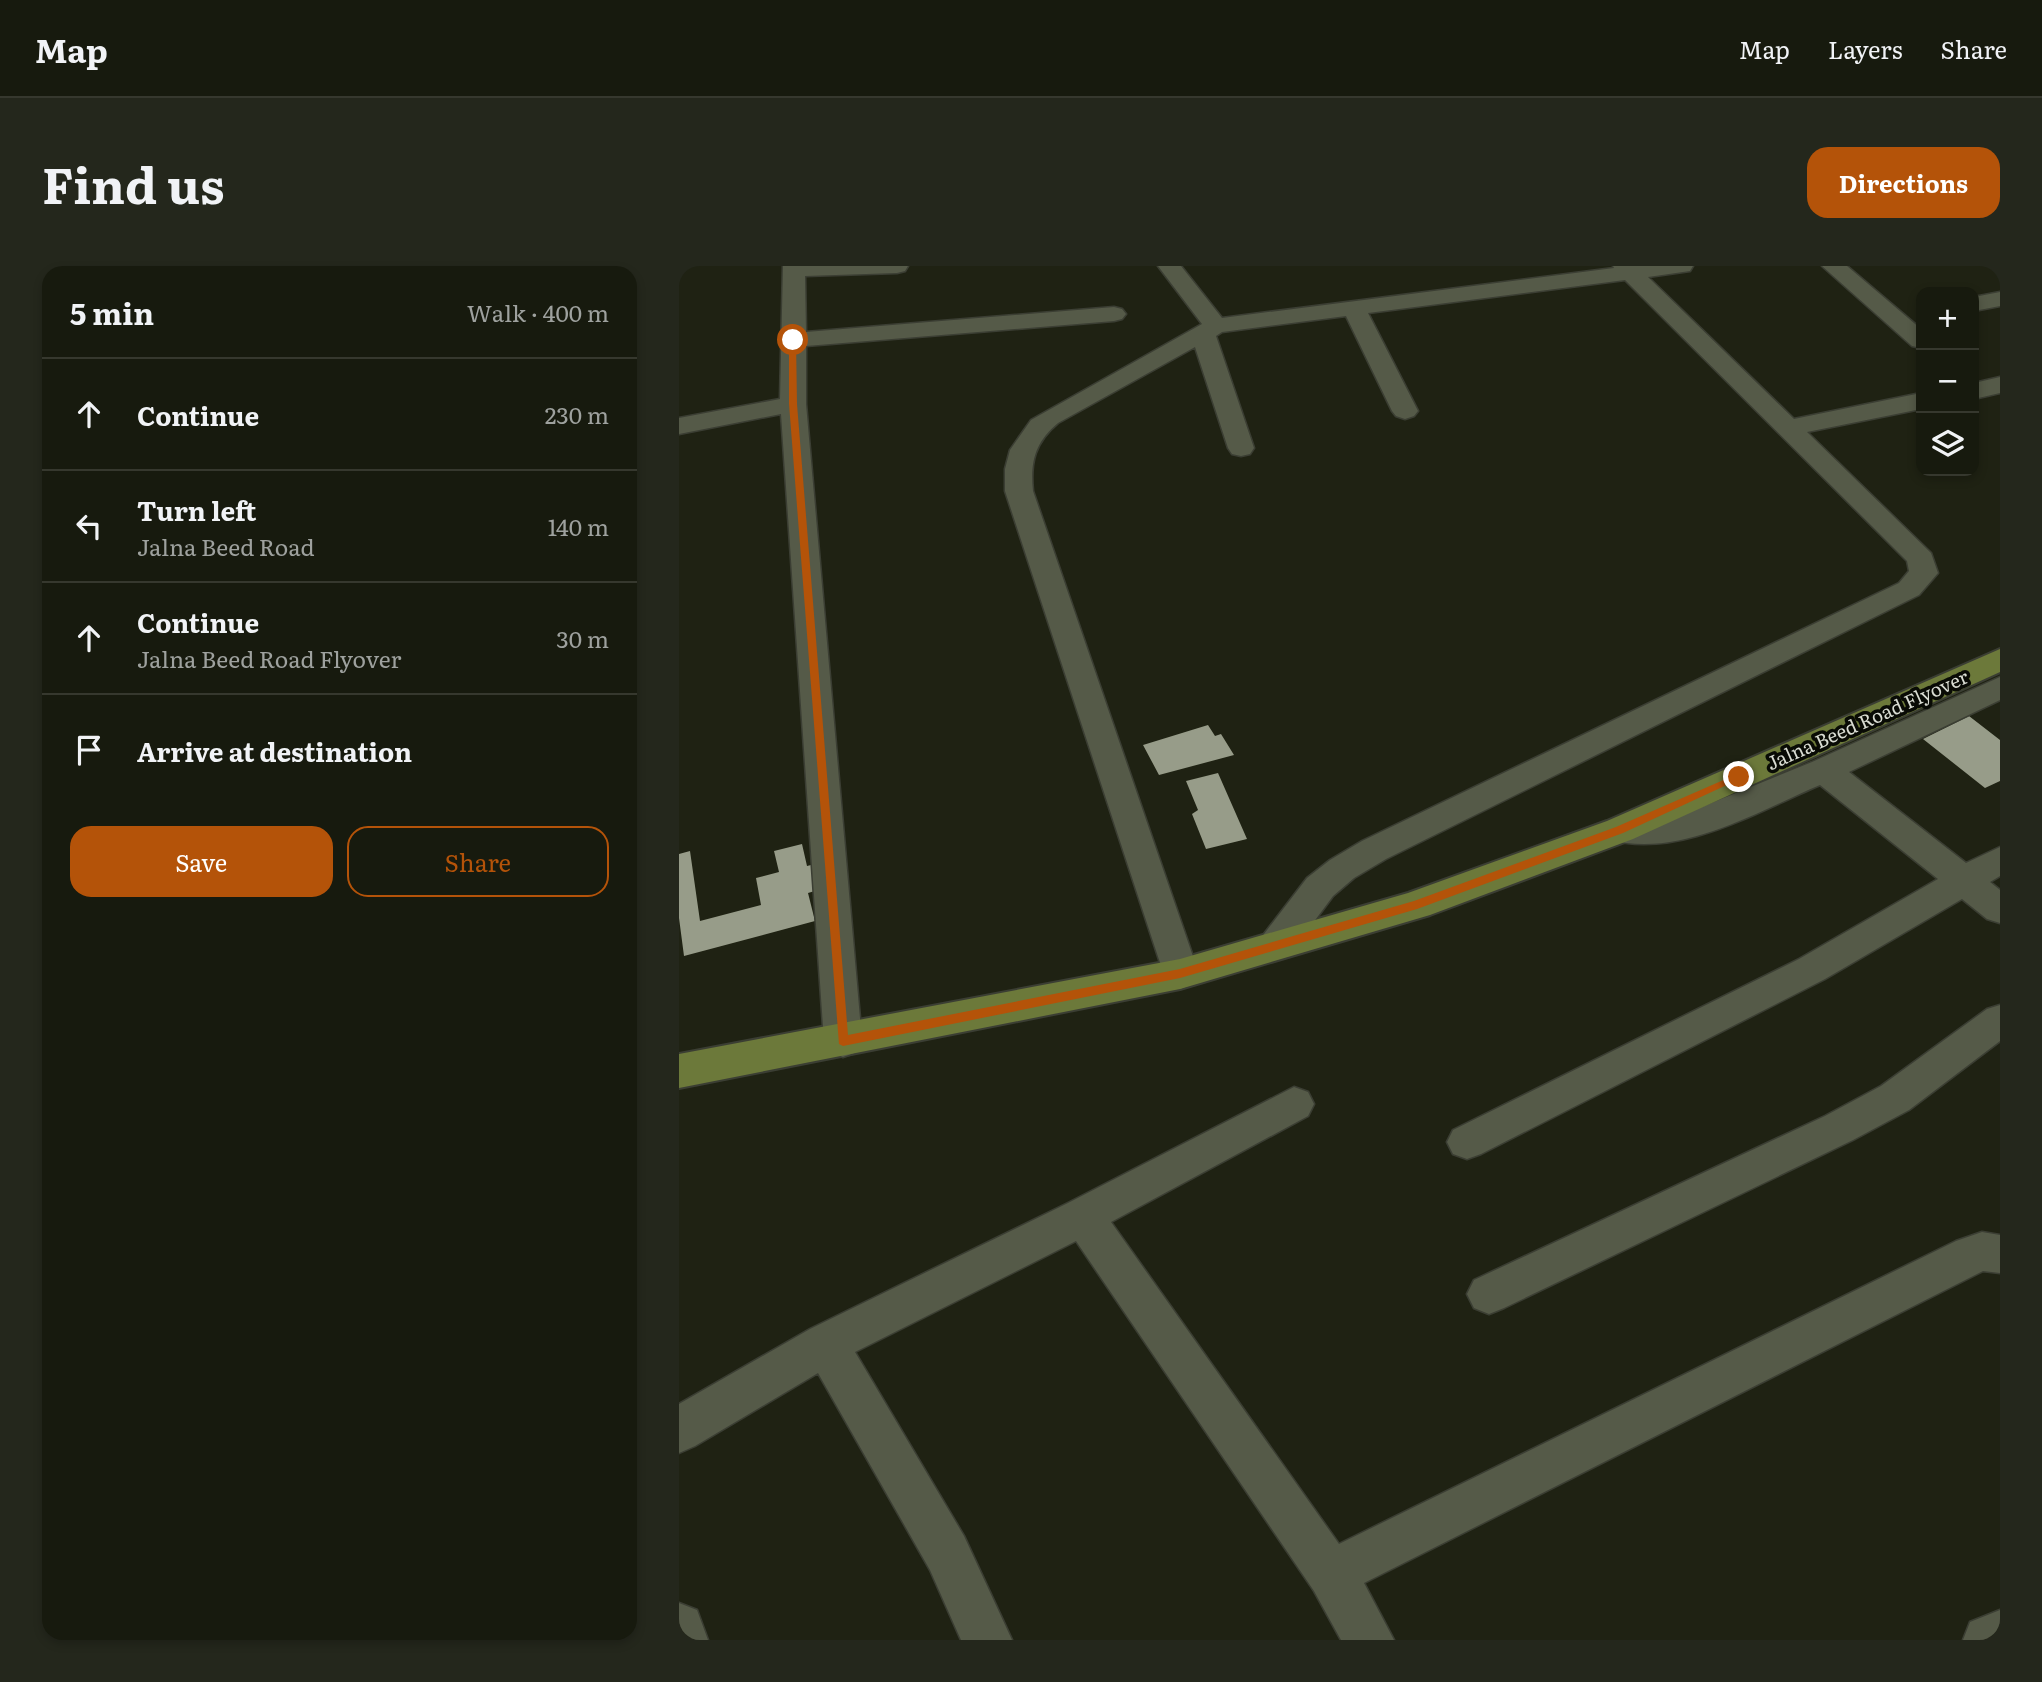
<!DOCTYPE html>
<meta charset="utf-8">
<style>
body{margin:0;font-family:Literata,serif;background:#24271c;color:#f1f3f6}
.controls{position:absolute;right:21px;top:21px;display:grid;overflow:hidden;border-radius:14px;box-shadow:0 4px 10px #0003}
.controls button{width:63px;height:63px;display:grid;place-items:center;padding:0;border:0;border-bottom:2px solid #36382e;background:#171a0e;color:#f1f3f6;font:35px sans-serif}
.stop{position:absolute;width:21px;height:21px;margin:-16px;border:5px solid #b45309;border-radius:50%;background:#fff}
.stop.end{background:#b45309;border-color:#fff;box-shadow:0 2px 7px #0008}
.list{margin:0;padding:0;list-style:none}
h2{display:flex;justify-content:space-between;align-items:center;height:91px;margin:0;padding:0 28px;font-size:30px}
h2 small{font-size:23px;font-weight:400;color:#9ea19e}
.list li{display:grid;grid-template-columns:46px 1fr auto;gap:21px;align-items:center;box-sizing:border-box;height:112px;padding:0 28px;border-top:2px solid #36382e}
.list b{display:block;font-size:26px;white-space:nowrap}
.list p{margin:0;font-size:23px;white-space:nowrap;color:#9ea19e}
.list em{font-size:23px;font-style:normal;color:#9ea19e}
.actions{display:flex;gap:14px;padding:21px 28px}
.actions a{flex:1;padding:16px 0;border:2px solid #b45309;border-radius:21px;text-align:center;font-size:24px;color:#b45309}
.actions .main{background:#b45309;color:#fff}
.icon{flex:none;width:38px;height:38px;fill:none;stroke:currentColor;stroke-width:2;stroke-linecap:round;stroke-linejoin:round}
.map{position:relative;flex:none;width:1321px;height:1374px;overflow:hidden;border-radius:21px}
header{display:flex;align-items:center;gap:42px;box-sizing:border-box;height:98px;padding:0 35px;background:#171a0e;border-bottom:2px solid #36382e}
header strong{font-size:33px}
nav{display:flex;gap:38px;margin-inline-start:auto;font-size:24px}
.intro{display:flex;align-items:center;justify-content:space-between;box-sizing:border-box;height:168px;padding:0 42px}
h1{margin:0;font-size:49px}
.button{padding:18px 32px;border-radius:21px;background:#b45309;color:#fff;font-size:24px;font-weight:700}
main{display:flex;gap:42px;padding:0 42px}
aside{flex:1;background:#171a0e;border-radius:21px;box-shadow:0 4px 10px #0003}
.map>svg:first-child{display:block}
.building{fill:#979c89}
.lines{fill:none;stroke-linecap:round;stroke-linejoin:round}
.street-casing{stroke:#3b3e33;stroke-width:3}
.primary-casing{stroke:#3b3e33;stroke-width:4}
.street{fill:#555a48;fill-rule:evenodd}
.primary{fill:#6c793a;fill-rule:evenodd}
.route{fill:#b45309}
.labels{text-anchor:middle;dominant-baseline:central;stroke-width:7;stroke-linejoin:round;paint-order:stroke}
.street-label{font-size:19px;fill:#d9dcd2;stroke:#090b05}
</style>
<header>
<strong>Map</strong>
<nav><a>Map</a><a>Layers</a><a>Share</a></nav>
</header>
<div class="intro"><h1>Find us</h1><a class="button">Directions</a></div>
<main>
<aside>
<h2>5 min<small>Walk · 400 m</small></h2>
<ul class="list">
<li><svg class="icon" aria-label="ahead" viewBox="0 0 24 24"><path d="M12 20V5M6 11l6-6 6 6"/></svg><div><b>Continue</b></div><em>230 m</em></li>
<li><svg class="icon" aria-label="left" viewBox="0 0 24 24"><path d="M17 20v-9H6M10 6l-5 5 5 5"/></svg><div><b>Turn left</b><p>Jalna Beed Road</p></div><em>140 m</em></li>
<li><svg class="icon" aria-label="ahead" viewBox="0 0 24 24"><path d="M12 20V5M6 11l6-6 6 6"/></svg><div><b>Continue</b><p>Jalna Beed Road Flyover</p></div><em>30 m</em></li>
<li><svg class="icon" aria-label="arrive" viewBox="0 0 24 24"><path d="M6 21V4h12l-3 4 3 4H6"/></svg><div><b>Arrive at destination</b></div></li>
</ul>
<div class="actions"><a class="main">Save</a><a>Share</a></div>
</aside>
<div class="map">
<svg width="1321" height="1374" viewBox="0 0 1321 1374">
<rect width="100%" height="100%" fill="#1f2213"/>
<!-- building -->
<path class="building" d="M 1290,450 L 1321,474 L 1321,515 L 1306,522 L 1244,473 Z
M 529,459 L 536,470 L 542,468 L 555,489 L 480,509 L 464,479 Z
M 539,507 L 568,573 L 527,583 L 513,548 L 519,544 L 507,515 Z
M 123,578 L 128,600 L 140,597 L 146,622 L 129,627 L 136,655 L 5,690 L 0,652 L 0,588 L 11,585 L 21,655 L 82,639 L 77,612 L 100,606 L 95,585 Z"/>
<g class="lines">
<!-- street casing -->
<g class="street-casing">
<path id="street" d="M 104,0 L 229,0 L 226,5 L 218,7 L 126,10 L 127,66 L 435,41 L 443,43 L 447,48 L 443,53 L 435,55 L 127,80 L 127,138 L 183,775 L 178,786 L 164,791 L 150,786 L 145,775 L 102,148 L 0,168 L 0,152 L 101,133 Z
M 479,0 L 502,0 L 543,52 L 935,2 L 934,0 L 1014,0 L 1011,5 L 969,11 L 1115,153 L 1242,127 L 1242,143 L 1128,166 L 1252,287 L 1259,307 L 1240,329 L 707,593 L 675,612 L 654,630 L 611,688 L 598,692 L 585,688 L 580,678 L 585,668 L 628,612 L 651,594 L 683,575 L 1220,317 L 1230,305 L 1228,295 L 946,14 L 689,47 L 739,145 L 735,150 L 726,153 L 717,150 L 713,145 L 667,50 L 543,66 L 537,70 L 575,182 L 571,188 L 562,190 L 553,188 L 549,182 L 516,81 L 379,157 C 356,176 351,196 354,225 L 520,708 L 514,718 L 501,723 L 488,718 L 326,225 L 326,203 L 331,184 L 352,154 L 523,58 Z
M 1143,0 L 1168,0 L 1242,63 L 1242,82 L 1233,80 Z
M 1321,26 L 1321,40 L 1295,45 L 1295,31 Z
M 1321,111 L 1321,127 L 1295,133 L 1295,117 Z
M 1321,411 L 1321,434 L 1170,506 L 1287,597 L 1321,581 L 1321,610 L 1311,616 L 1321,624 L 1321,657 L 1308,653 L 1283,633 L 1146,713 L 802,888 L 788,893 L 774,888 L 768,876 L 774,864 L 1120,693 L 1259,613 L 1141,519 C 1079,545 999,594 929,573 L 924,564 L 929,555 L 941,552 L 1003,549 L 1133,496 Z
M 1321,739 L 1321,775 L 1230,844 L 1174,874 L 825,1042 L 810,1048 L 795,1042 L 788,1028 L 795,1014 L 1146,850 L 1202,820 L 1308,743 Z
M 615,821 L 629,826 L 635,838 L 629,850 L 432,956 L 660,1278 L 1277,975 L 1303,966 L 1321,969 L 1321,1007 L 1304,1005 L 685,1317 L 715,1374 L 662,1374 L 635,1325 L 397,975 L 176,1086 L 285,1270 L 333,1374 L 282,1374 L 251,1304 L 139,1107 L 16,1180 L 0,1187 L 0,1138 L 131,1063 L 389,937 Z
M 0,1337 L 18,1344 L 29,1374 L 0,1374 Z
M 1321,1344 L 1321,1374 L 1284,1374 L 1291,1356 Z"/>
</g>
<!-- primary casing -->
<g class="primary-casing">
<path id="primary" d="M 1321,383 L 1321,406 L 954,573 L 751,649 L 501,723 L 0,822 L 0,788 L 501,693 L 729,627 L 928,555 Z"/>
</g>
<!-- street -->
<use href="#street" class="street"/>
<!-- primary -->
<use href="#primary" class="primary"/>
</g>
<!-- route -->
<path class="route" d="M 114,72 L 117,74 L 118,138 L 169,769 L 501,703 L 735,635 L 937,561 L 1056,509 L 1065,511 L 944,567 L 738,643 L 501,712 L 164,780 L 160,778 L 110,138 L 110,74 Z"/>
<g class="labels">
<!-- street labels -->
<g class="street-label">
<text transform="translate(1188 453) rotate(-24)">Jalna Beed Road Flyover</text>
</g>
</g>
</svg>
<div class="controls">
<button>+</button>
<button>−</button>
<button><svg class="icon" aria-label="layers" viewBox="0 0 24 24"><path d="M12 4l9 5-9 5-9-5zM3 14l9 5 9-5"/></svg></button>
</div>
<div class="stop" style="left:114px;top:74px"></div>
<div class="stop end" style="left:1060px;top:511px"></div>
</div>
</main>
